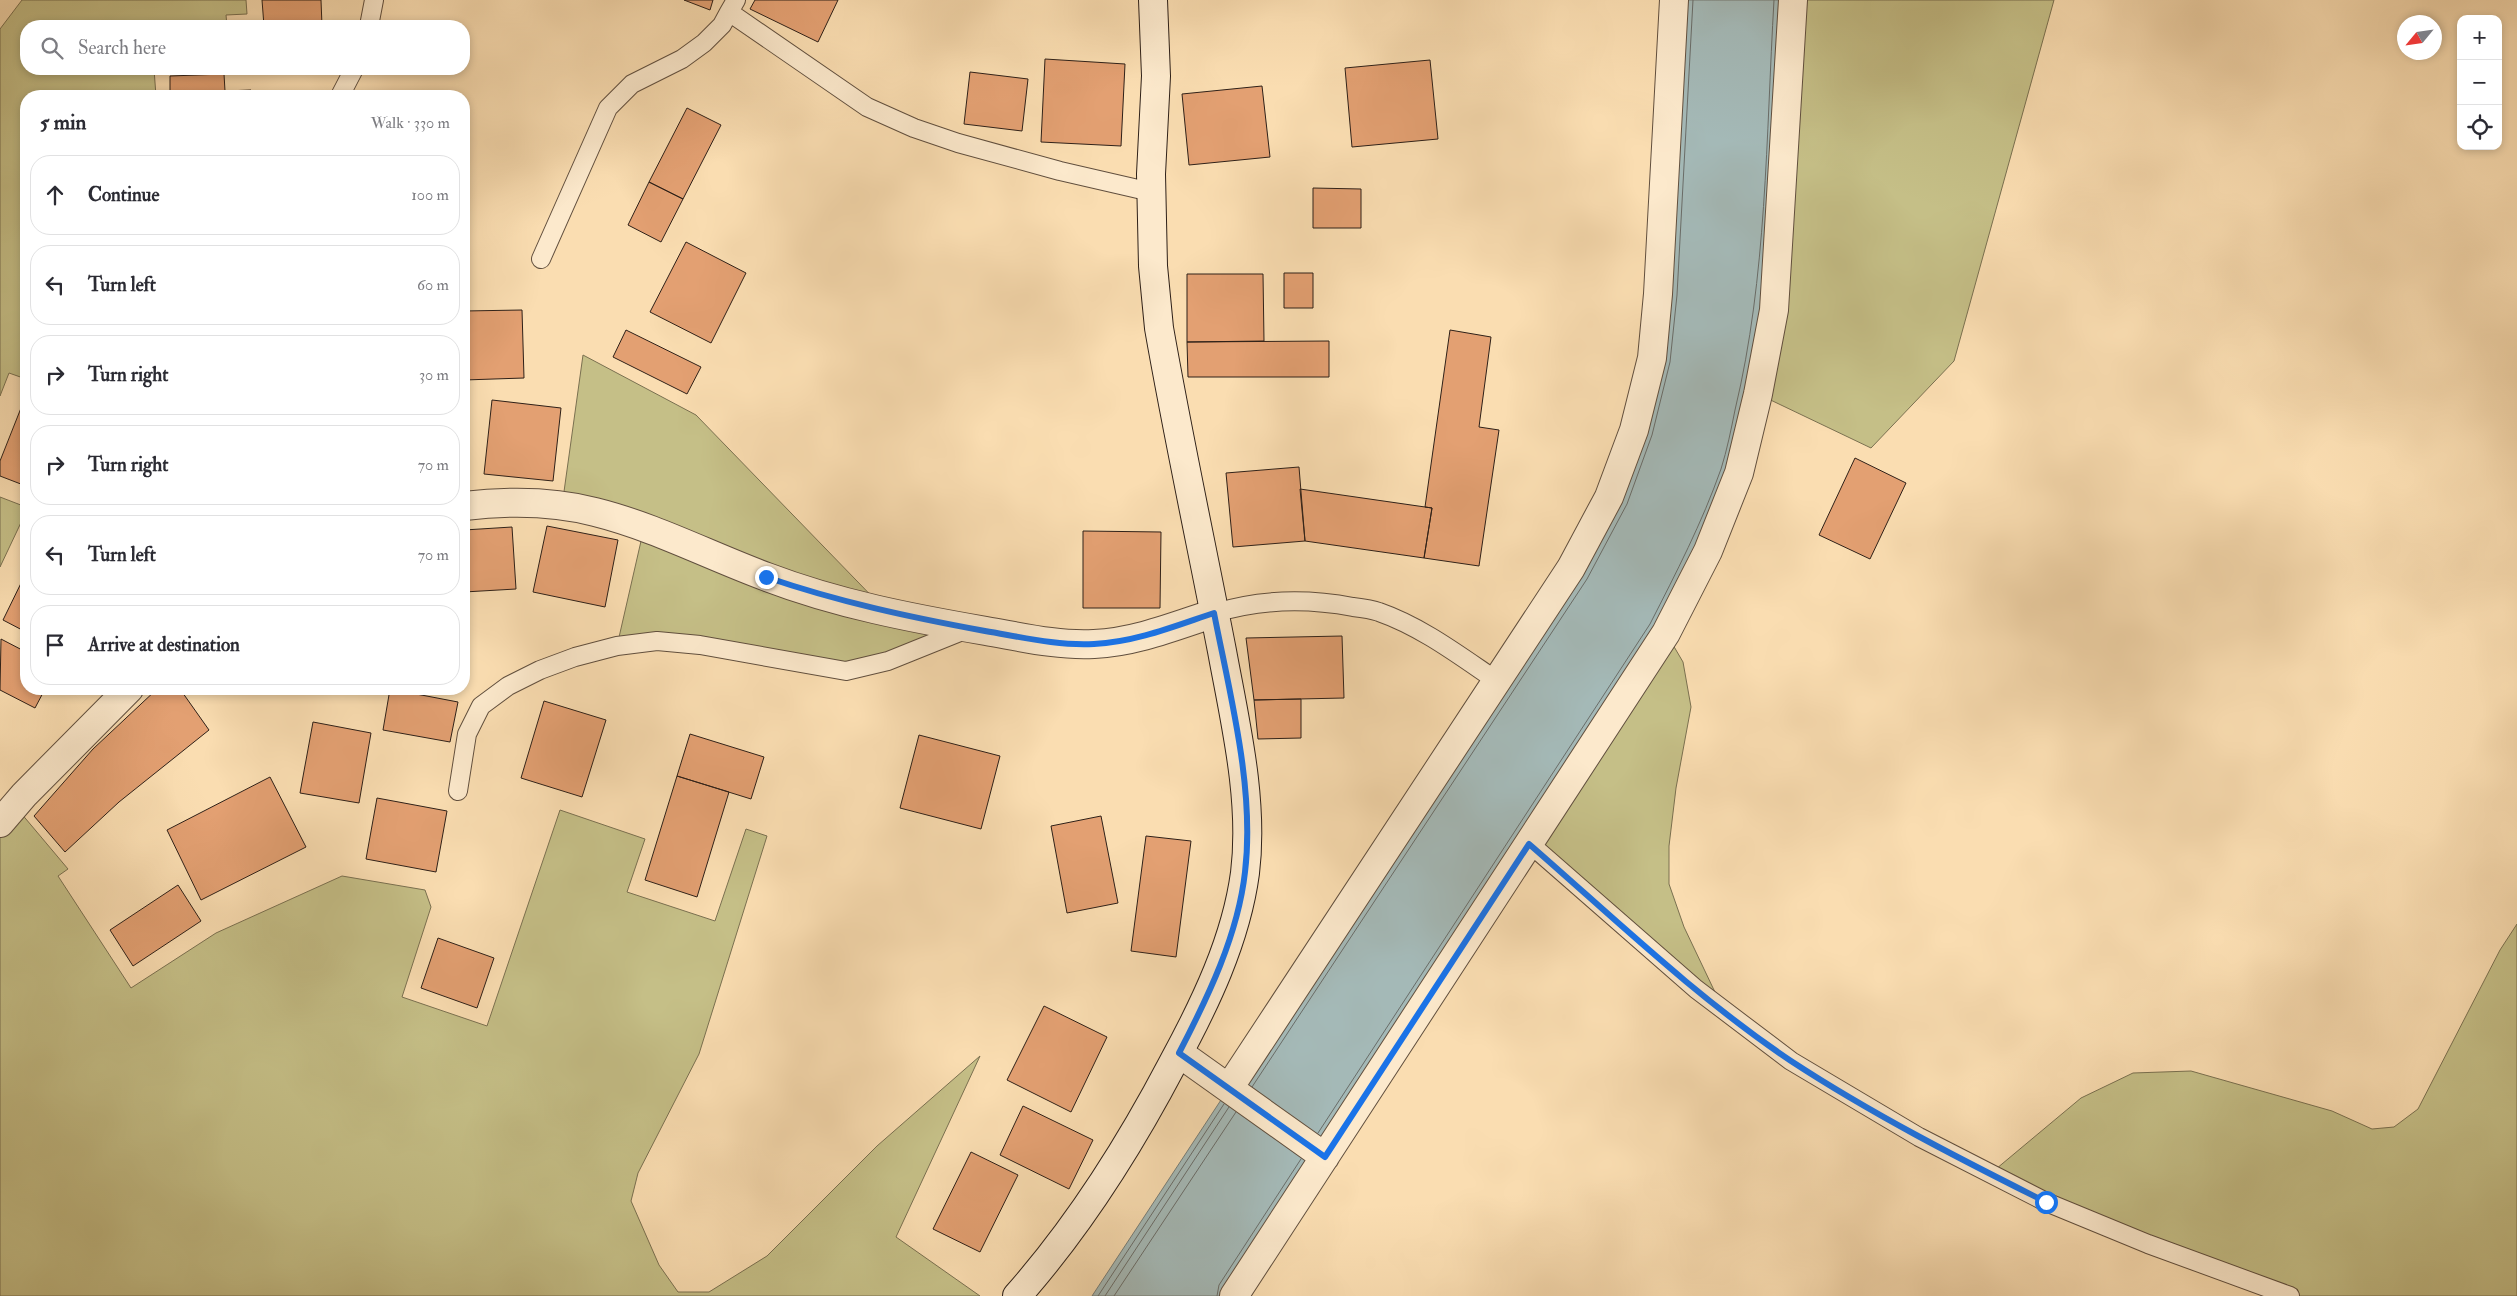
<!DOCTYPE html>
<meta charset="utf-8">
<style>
body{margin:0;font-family:"IM FELL Double Pica",serif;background:#f7f7f7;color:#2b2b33}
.controls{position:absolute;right:15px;top:15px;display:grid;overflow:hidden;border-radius:10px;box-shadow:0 2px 8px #0003}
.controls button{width:45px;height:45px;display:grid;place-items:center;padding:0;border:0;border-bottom:1px solid #e1e1e2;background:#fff;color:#2b2b33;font:25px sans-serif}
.compass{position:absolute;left:2397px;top:15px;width:45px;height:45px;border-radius:50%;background:#fff;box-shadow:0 2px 8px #0003;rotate:241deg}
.stop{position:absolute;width:15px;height:15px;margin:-11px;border:4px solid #1a73e8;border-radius:50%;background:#fff}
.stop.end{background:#1a73e8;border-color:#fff;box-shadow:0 1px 5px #0008}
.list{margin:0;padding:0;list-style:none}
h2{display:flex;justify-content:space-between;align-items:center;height:65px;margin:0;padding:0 20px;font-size:21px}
h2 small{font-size:16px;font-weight:400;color:#7c7c81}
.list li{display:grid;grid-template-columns:32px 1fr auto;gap:15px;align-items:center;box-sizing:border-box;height:80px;margin:0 10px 10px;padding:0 10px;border:1px solid #e1e1e2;border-radius:20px}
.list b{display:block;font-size:19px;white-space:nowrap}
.list em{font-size:16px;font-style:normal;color:#7c7c81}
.icon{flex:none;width:28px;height:28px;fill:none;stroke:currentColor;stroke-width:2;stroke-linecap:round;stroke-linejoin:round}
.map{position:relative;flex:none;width:2517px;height:1296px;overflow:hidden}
.search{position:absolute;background:#fff;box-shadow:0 2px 8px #0003;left:20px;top:20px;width:450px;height:55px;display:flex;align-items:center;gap:12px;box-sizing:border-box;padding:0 18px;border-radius:20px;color:#7c7c81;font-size:19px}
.panel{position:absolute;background:#fff;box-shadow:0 2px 8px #0003;left:20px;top:90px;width:450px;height:605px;border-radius:20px}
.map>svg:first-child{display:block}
.green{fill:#c5bf87;stroke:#7a7050}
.water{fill:#a4b9b7;stroke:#757c77}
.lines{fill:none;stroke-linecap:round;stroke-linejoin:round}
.shore{stroke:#696c68;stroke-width:1}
.building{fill:#e3a072;stroke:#2e2018}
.lane-casing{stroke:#614f3e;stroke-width:20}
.street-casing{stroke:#614f3e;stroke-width:30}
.secondary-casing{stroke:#2e2018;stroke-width:30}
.lane{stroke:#fce9cc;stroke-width:18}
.street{stroke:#fce9cc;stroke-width:28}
.secondary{stroke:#fce9cc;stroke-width:28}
.route{stroke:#1a73e8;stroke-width:6}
</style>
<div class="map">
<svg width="2517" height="1296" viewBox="0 0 2517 1296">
<rect width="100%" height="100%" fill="#faddb1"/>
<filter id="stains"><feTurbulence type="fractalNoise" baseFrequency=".004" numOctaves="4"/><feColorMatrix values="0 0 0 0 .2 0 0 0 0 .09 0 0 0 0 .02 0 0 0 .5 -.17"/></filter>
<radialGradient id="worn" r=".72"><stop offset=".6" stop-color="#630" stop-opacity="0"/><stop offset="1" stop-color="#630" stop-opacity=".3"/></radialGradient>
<!-- green -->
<path class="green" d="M 22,0 L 246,0 L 247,14 L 226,15 L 227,26 L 26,26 L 26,69 L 154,69 L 156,96 L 26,96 L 26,379 L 9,373 L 0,396 L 0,29 Z
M 1793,0 L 2054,0 L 1954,361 L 1871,448 L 1758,394 Z
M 583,355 L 696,415 L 888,613 L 971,628 L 846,671 L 700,645 L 617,646 L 644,528 L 562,506 Z
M 0,497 L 26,507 L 26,512 L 0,567 Z
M 1666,633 L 1683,662 L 1691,707 L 1676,788 L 1669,846 L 1669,884 L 1684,927 L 1723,1009 L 1529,843 Z
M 15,806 L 68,869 L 58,876 L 131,988 L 216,933 L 342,876 L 425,890 L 431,907 L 402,997 L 487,1026 L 560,810 L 645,839 L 627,892 L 715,921 L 746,829 L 767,836 L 699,1054 L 638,1173 L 631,1201 L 659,1265 L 678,1292 L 709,1292 L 767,1256 L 877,1146 L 980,1056 L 896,1237 L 980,1296 L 0,1296 L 0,823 Z
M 2517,924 L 2517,1296 L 2290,1296 L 1990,1174 L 2081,1098 L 2133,1073 L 2191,1071 L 2332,1111 L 2372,1129 L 2394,1127 L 2418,1109 L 2500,950 Z"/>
<!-- water -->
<path class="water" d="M 1674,0 L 1793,0 L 1774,310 L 1708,551 L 1234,1296 L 1092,1296 L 1571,568 L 1634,430 Z"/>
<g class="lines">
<!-- shore -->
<path class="shore" d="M 1252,1087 L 1587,579 L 1627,504 L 1652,435 L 1670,362 L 1677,295 L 1693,0
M 1318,1133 L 1650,624 C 1676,573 1702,523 1721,469 C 1727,450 1731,430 1735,410 C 1767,277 1766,137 1774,0
M 1098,1296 L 1224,1104
M 1105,1296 L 1229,1107
M 1114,1296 L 1236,1112
M 1217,1296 L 1219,1285 L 1301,1159"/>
</g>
<!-- building -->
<path class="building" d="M 262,0 L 321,0 L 322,26 L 264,26 Z
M 684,0 L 713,0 L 710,10 Z
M 755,0 L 838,0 L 818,42 L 750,9 Z
M 1045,59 L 1125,64 L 1121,146 L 1041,142 Z
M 1430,60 L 1438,139 L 1352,147 L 1345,68 Z
M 245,69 L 324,69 L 324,70 L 245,73 Z
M 970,72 L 1028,79 L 1022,131 L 964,124 Z
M 224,74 L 225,91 L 251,90 L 251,96 L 170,96 L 170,76 Z
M 1262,86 L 1270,157 L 1189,165 L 1182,94 Z
M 687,108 L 721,125 L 683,199 L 649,182 Z
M 649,182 L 683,199 L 661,242 L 628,225 Z
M 1313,188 L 1361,189 L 1361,228 L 1313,228 Z
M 686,242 L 746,273 L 711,343 L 650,312 Z
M 1284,273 L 1313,273 L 1313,308 L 1284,308 Z
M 1187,274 L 1263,274 L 1264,341 L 1187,342 Z
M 522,310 L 524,378 L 464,380 L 464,311 Z
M 626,330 L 701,367 L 687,394 L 613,357 Z
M 1450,330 L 1491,337 L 1479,427 L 1499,430 L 1479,566 L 1424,558 L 1432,508 L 1425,507 Z
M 1329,341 L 1329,377 L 1188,377 L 1187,342 Z
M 492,400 L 561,408 L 553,481 L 484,474 Z
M 23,403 L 26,405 L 26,486 L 0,476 L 0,461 Z
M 1855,458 L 1906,483 L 1870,559 L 1819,535 Z
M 1299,467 L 1305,541 L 1233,547 L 1226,473 Z
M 1300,489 L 1432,508 L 1424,558 L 1305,541 Z
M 547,526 L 618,540 L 605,607 L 533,592 Z
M 512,527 L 516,589 L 464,592 L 464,530 Z
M 1083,531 L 1161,532 L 1160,608 L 1083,608 Z
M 26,573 L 26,632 L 3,620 Z
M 1342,636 L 1344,698 L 1254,700 L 1246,638 Z
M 1,639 L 26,652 L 26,689 L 45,689 L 35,708 L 0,690 Z
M 157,689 L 180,689 L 209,730 L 119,802 L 65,852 L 34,816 L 93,749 Z
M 390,689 L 458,702 L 450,742 L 383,730 Z
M 1301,699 L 1301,738 L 1258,739 L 1254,700 Z
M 544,701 L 606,720 L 582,797 L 521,778 Z
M 313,722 L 371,733 L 359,803 L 300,793 Z
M 690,734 L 764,757 L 751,799 L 677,776 Z
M 919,735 L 1000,756 L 981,829 L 900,808 Z
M 677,776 L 729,792 L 697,897 L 645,880 Z
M 270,777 L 306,847 L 201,900 L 167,830 Z
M 377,798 L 447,811 L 436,872 L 366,859 Z
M 1101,816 L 1118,903 L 1067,913 L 1051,826 Z
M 1146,836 L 1191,841 L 1176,957 L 1131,951 Z
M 178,885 L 201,921 L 133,966 L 110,930 Z
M 438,938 L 494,958 L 477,1008 L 421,988 Z
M 1044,1006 L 1107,1037 L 1071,1112 L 1007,1080 Z
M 1023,1106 L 1093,1140 L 1069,1189 L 1000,1155 Z
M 971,1152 L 1018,1175 L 980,1252 L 933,1229 Z"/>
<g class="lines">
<!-- lane casing -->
<g class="lane-casing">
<path id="lane" d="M 736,0 L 729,12 L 867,107 L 914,128 L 958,143 L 1060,171 L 1151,192
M 369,26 L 374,0
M 340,96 L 354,69
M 541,259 L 608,108 L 632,84 L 682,59 L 704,43 L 722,25 L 729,12
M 1215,613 C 1261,599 1306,598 1353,607 C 1362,608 1371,609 1379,612 C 1422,627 1460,656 1497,681
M 458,791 L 467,734 L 481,706 L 508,686 L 540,670 L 575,657 L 617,646 L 657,641 L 700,645 L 846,671 L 888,661 L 970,628
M 1529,843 L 1696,989 L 1791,1061 L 1919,1137 L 2046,1202 L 2148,1244 L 2290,1296"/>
</g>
<!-- street casing -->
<g class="street-casing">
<path id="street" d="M 464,506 C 507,501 553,501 595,512 C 655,527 710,556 767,577 C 838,604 911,618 986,631 C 1021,637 1058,646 1094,644 C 1136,642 1175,626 1215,613
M 0,823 L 24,795 L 129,689
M 1179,1053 L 1325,1157
M 1229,1088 L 1571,568 L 1609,497 L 1634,430 L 1652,358 L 1658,294 L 1674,0
M 1234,1296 L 1666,633 L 1708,551 L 1739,473 L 1758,394 L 1774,310 L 1793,0"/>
</g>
<!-- secondary casing -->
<g class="secondary-casing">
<path id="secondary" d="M 1017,1296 C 1079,1226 1130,1145 1173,1063 C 1205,1004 1236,940 1245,873 C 1254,800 1235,722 1222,651 C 1201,543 1178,436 1159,328 L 1153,266 L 1151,174 L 1156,76 L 1153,0"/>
</g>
<!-- lane -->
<use href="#lane" class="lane"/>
<!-- street -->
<use href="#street" class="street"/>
<!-- secondary -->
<use href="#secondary" class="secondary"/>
</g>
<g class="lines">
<!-- route -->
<path class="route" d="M 766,577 C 839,602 909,617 985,631 C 1021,637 1058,646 1094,644 C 1136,642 1175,626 1214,613 C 1230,695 1255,789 1245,872 C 1238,935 1208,997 1179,1053 L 1325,1157 L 1529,844 C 1614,918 1697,998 1791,1061 C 1872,1114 1960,1159 2046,1202"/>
</g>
<rect width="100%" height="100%" filter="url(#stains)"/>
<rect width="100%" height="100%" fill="url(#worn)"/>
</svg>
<div class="controls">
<button>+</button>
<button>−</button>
<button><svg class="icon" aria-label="locate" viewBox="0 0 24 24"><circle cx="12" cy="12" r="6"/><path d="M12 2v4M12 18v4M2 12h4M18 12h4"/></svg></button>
</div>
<svg class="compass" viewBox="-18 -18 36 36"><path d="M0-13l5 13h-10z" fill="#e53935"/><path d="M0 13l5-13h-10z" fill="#7c7c81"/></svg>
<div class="stop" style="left:2046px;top:1202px"></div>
<div class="stop end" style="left:766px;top:577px"></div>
<div class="search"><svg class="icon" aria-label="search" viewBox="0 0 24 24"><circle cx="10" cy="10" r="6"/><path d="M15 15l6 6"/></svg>Search here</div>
<section class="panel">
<h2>5 min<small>Walk · 330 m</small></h2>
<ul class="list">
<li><svg class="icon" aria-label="ahead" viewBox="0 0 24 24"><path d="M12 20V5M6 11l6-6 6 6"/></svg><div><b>Continue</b></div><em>100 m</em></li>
<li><svg class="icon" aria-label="left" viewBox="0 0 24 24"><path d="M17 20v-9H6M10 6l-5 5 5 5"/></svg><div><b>Turn left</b></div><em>60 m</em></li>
<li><svg class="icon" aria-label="right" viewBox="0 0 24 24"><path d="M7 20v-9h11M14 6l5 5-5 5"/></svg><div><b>Turn right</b></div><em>30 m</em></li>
<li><svg class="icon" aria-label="right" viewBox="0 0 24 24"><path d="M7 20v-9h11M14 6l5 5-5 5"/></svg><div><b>Turn right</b></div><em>70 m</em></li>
<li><svg class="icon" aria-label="left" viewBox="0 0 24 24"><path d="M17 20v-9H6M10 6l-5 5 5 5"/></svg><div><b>Turn left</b></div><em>70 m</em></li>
<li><svg class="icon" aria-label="arrive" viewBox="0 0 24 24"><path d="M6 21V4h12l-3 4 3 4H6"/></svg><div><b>Arrive at destination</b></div></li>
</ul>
</section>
</div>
